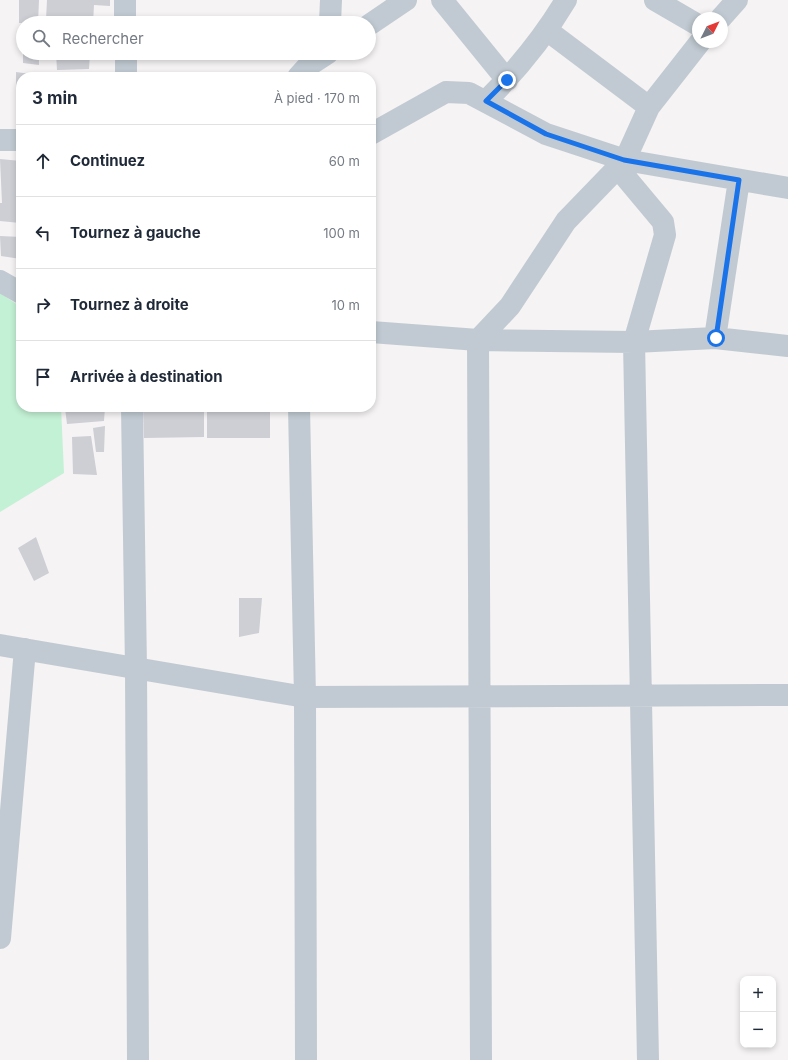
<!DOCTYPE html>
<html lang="fr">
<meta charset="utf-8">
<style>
body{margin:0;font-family:Inter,sans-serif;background:#f6f6f7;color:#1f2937}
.controls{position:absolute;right:12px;bottom:12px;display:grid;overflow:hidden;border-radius:8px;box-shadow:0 2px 6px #0003}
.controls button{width:36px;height:36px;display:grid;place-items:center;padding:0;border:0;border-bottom:1px solid #e0e1e3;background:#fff;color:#1f2937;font:20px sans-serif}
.compass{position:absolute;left:692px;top:12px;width:36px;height:36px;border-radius:50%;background:#fff;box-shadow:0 2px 6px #0003;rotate:48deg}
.stop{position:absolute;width:12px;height:12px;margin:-9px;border:3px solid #1a73e8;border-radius:50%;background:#fff}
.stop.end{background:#1a73e8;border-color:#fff;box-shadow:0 1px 4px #0008}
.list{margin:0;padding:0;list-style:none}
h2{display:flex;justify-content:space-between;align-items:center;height:52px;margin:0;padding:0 16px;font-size:17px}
h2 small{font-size:13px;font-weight:400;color:#747a83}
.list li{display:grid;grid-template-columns:26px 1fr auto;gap:12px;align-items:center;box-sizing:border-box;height:72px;padding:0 16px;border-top:1px solid #e0e1e3}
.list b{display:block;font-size:15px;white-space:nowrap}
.list em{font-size:13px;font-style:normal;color:#747a83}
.icon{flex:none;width:22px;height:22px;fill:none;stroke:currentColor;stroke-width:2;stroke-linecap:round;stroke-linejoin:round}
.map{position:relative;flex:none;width:788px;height:1060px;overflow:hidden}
.search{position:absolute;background:#fff;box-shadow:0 2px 6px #0003;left:16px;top:16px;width:360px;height:44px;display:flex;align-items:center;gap:10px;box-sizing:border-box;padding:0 14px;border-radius:22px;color:#747a83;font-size:15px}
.panel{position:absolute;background:#fff;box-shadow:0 2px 6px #0003;left:16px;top:72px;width:360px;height:340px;border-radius:16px}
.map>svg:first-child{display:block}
.green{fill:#c3f1d5}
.building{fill:#cdcfd5}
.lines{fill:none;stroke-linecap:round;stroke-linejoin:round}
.minor{stroke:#c1cad2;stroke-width:22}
.route{stroke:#1a73e8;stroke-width:5}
</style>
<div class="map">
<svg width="788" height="1060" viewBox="0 0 788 1060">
<rect width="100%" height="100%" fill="#f5f3f3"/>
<!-- green -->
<path class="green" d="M 0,293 L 21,307 L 21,407 L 61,407 L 64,473 L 0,512 Z"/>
<!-- building -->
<path class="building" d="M 19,0 L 39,0 L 38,23 L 19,23 Z
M 47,0 L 110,0 L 110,6 L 94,5 L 93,23 L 46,20 Z
M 23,53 L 39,53 L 39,65 L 23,63 Z
M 56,53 L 90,53 L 89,69 L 57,70 Z
M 16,72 L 45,76 L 21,77 L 21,121 L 16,121 Z
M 51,72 L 70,73 L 70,77 L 51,77 Z
M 111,72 L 110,77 L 81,77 L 81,73 Z
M 189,72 L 205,72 L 205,77 L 189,77 Z
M 0,159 L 21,161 L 20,223 L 0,221 L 0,203 L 2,203 Z
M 0,236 L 21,237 L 21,259 L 1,256 Z
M 68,407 L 105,407 L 104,421 L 67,424 L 65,408 Z
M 143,407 L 204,407 L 204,437 L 144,438 Z
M 207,407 L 270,407 L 270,438 L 207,438 Z
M 105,426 L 104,452 L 96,452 L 93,428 Z
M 91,436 L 97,475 L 73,474 L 72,437 Z
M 36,537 L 49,573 L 34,581 L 18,548 Z
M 239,598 L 262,598 L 259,633 L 239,637 Z"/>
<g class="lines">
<!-- minor -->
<path class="minor" d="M 125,0 L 125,23
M 442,0 L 507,80
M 655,0 L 698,25
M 721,18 L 737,0
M 330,23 L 331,0
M 369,25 L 406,0
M 548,31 L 649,107
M 126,53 L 126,77
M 298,77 L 308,66 L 328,53
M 486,101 C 517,70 544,37 566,0
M 371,134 L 446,92 L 469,93 L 546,134 L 625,160 L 788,188
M 0,140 L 21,140
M 617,167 L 663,222 L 665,235 L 634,342 L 648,1060
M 0,281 L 21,293
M 371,332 L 478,340 L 634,342 L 715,338 L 788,346
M 715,338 L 739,180
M 132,407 L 136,668 L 138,1060
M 299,407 L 305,697 L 306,1060
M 0,645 L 305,697 L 788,695
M 0,938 L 25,649
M 481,1060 L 478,340 L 510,306 L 566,221 L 625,160 L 649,107 L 700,42"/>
</g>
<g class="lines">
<!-- route -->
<path class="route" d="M 507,80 L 486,101 L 546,134 L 624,160 L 739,180 L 716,338"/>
</g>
</svg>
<div class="controls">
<button>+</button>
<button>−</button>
</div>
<svg class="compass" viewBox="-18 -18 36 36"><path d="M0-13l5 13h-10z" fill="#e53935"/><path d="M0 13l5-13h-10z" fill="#747a83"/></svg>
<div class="stop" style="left:716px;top:338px"></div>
<div class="stop end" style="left:507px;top:80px"></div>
<div class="search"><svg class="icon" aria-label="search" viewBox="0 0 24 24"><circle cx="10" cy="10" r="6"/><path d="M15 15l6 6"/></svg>Rechercher</div>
<section class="panel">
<h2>3 min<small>À pied · 170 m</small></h2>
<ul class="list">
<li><svg class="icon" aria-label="ahead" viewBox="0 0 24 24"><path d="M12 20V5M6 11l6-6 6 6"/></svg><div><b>Continuez</b></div><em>60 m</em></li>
<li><svg class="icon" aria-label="left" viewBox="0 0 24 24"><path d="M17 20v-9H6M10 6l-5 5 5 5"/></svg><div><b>Tournez à gauche</b></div><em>100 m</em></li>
<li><svg class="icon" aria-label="right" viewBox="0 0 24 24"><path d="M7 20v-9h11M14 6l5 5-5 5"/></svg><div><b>Tournez à droite</b></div><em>10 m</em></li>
<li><svg class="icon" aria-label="arrive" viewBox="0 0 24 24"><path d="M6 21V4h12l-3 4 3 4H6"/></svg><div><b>Arrivée à destination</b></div></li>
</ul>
</section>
</div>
